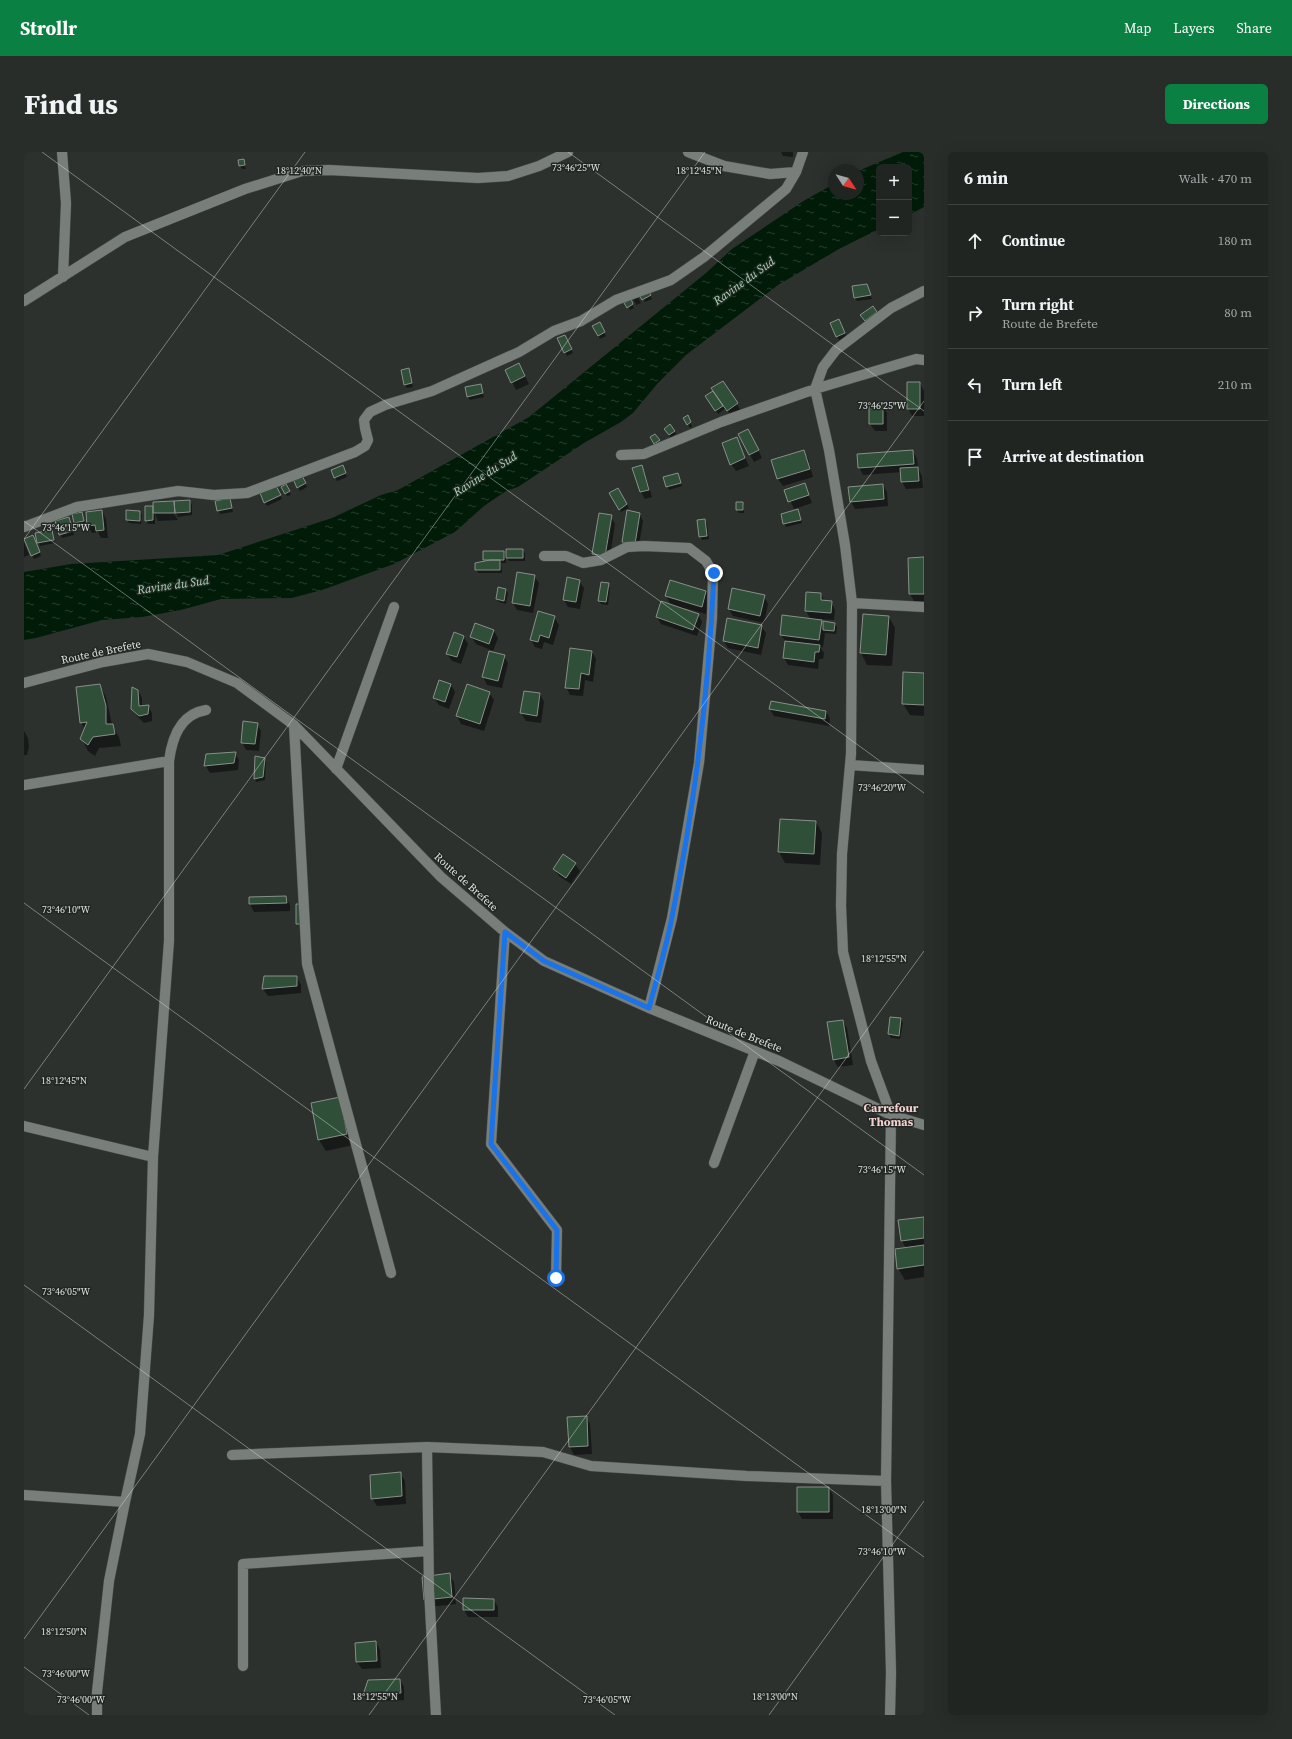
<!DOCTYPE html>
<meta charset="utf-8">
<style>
body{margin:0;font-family:"Source Serif 4",serif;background:#292d2a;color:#f1f3f6}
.controls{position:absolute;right:12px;top:12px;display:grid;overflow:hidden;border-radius:6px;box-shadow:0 4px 16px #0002}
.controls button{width:36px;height:36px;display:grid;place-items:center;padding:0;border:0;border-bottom:1px solid #3e4240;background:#212522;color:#f1f3f6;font:20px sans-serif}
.compass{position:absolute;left:804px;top:12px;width:36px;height:36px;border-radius:50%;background:#212522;box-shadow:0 4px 16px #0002;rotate:126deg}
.stop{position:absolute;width:12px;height:12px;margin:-9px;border:3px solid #1a73e8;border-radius:50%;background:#fff}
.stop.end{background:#1a73e8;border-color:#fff;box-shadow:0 1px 4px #0008}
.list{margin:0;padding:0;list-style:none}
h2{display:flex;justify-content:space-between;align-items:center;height:52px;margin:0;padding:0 16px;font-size:17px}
h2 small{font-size:13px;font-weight:400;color:#a2a5a5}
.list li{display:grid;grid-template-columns:26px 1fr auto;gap:12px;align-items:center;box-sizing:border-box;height:72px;padding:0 16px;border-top:1px solid #3e4240}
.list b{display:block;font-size:15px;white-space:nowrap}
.list p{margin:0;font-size:13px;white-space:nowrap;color:#a2a5a5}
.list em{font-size:13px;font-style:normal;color:#a2a5a5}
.icon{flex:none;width:22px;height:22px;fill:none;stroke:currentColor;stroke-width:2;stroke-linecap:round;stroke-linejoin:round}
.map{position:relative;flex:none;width:900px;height:1563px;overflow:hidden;border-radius:6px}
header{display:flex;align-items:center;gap:24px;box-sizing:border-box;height:56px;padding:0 20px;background:#0b8043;color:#fff}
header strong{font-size:19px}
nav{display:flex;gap:22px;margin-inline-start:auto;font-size:14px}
.intro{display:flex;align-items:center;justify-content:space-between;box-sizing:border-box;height:96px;padding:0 24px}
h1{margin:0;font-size:28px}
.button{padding:10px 18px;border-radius:6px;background:#0b8043;color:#fff;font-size:14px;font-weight:700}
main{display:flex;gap:24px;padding:0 24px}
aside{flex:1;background:#212522;border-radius:6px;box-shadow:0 4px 16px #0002}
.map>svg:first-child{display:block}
.water{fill:url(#water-ripples)}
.shadow{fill:#0007}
.building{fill:#304f38;stroke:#898f8a}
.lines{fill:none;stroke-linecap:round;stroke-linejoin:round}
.minor-casing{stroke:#484d49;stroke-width:11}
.minor{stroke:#787f7a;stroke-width:10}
.route{stroke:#1a73e8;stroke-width:5}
.ticks{fill:none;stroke:#dde0de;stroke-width:1;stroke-opacity:0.45}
.labels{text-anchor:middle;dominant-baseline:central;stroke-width:3;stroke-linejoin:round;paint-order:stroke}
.street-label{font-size:11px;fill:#dde0de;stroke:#222723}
.water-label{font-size:12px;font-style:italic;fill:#a5ddb3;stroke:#222723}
.neighbourhood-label{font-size:12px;font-weight:bold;fill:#f3d0ce;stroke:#222723}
.ticks-label{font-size:10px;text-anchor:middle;fill:#dde0de;stroke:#222723;stroke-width:3;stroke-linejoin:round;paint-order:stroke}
</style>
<header>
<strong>Strollr</strong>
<nav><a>Map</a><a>Layers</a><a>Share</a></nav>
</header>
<div class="intro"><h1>Find us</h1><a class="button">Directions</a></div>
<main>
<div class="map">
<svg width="900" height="1563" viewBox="0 0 900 1563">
<defs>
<pattern id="water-ripples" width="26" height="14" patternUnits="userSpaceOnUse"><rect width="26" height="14" fill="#001c09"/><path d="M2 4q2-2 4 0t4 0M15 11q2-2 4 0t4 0" fill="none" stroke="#253d2c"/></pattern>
</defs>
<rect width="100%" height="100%" fill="#2c312d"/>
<!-- water -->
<path class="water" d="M 879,0 L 900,0 L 900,55 L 885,63 L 885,15 L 855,15 L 855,77 L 815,97 L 754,133 L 662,203 L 634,231 L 609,261 L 597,270 L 560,291 L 494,335 L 482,339 L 460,354 L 431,380 L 370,412 L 298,438 L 268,446 L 197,447 L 157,458 L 118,465 L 78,468 L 12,486 L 0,488 L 0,420 L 47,412 L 194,403 L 308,366 L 357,343 L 374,338 L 505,265 L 682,121 L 708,97 L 781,48 L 810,32 L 810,42 L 834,42 L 834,19 Z"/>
<!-- shadow -->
<path class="shadow" d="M 757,0 L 769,0 L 769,5 L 759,4 Z
M 219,8 L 222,17 L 218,17 L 216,14 Z
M 843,133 L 848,147 L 833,149 L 831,145 Z
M 624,139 L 628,147 L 621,150 L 617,143 Z
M 613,144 L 617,151 L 612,153 L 609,146 Z
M 606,148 L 610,156 L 606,158 L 602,151 Z
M 575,171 L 582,184 L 576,187 L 569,175 Z
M 816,171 L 822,184 L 815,188 L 813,184 Z
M 542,187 L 549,201 L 543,204 L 541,200 Z
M 384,217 L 389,235 L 383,236 L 381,233 Z
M 499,220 L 505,232 L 492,238 L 488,230 Z
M 699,230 L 717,259 L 708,266 L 702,256 L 694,262 L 683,244 L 690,239 Z
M 896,231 L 900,239 L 900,264 L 888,264 L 884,256 Z
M 456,233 L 460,245 L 446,248 L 444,245 Z
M 858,253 L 863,261 L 863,279 L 851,279 L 846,272 Z
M 663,265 L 668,274 L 666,276 L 660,266 Z
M 650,279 L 652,282 L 647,286 L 643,281 Z
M 715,283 L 728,285 L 738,306 L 730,310 Z
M 712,286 L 725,314 L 712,319 L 707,312 Z
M 779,299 L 784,306 L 789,325 L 759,334 L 754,327 L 749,308 Z
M 889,299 L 893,307 L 894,316 L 898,324 L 899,336 L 882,337 L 878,330 L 878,320 L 839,323 L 835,315 Z
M 617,314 L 621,322 L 628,345 L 621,347 L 617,340 L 610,317 Z
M 308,318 L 320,318 L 323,325 L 313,329 Z
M 654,322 L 658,334 L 645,338 L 640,326 Z
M 270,327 L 279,327 L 283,335 L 276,339 Z
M 780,332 L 788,351 L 770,357 L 762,338 Z
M 859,333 L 863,340 L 864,354 L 831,357 L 827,350 Z
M 262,334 L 267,343 L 263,344 L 258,336 Z
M 594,337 L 605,356 L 597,360 L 587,342 Z
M 254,338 L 258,347 L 243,354 L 241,350 Z
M 206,348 L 209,360 L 196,362 L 192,350 Z
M 166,349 L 168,353 L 168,363 L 154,365 L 149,356 L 147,357 L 154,368 L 134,369 L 131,362 L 131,372 L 124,372 L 122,368 L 130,355 Z
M 718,351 L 720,354 L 720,361 L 715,361 L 713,358 Z
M 78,359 L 82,367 L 84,386 L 77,386 L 74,380 L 68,381 L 64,374 Z
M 774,359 L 778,371 L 762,375 L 758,363 Z
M 116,360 L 118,363 L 117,372 L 105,371 L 103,368 Z
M 58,361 L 61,372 L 53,374 L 51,371 Z
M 615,361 L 619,369 L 614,399 L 603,398 L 599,390 Z
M 587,364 L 591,372 L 585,411 L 574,409 L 569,402 Z
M 681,368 L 683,372 L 685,387 L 678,388 L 676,384 Z
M 46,369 L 50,383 L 38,386 L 32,370 Z
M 27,379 L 31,391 L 16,394 L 13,382 Z
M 11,388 L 17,404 L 10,407 L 8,403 Z
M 0,390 L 5,403 L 0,405 Z
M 499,398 L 501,401 L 501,409 L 485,409 L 482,404 L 482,411 L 477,411 L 478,421 L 454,421 L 452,417 L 462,410 L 460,408 L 480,400 L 483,406 Z
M 900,406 L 900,449 L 890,449 L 886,442 Z
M 510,424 L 515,431 L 509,461 L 493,458 L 489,451 Z
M 555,429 L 560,436 L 556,457 L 544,455 L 540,448 Z
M 584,432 L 586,436 L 584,453 L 577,452 L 575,449 Z
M 482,438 L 484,441 L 482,452 L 475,450 L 473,447 Z
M 682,439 L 686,447 L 682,462 L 660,456 L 660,457 L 674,462 L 678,470 L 673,484 L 637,472 L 633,465 L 647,453 L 642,444 Z
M 797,442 L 801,450 L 807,450 L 811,458 L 810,468 L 796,467 L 800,474 L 811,472 L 813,475 L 812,482 L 801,481 L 799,495 L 796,495 L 800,501 L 799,507 L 795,507 L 794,517 L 764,513 L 760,506 L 762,490 L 757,483 L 787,468 L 782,459 Z
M 740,444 L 744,452 L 740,471 L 709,464 L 705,457 Z
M 840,463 L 865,465 L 871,476 L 868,514 L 843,513 L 837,501 Z
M 530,465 L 535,473 L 529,493 L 520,490 L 518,497 L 511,495 L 507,488 Z
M 737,474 L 742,481 L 737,503 L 704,496 L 700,489 Z
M 470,479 L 474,486 L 469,499 L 452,492 L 447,485 Z
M 439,484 L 444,492 L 437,512 L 428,509 L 423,502 Z
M 568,500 L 572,507 L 569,530 L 561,528 L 559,544 L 546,543 L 542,535 Z
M 480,504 L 484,511 L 478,536 L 463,533 L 459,525 Z
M 900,522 L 900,564 L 886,563 L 879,552 Z
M 76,533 L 82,545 L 88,573 L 95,585 L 97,594 L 75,596 L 71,604 L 64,599 L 58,587 L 61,578 L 57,570 Z
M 427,533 L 431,540 L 425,557 L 415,553 L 410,546 Z
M 114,538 L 118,546 L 118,554 L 124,554 L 128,561 L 128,569 L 120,571 L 113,564 L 108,557 Z
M 465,541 L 470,548 L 460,579 L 437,572 L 433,564 Z
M 516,542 L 520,550 L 517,571 L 502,569 L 497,561 Z
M 746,557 L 802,559 L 806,567 L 805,574 L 750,564 Z
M 233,572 L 237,579 L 235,599 L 222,598 L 218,590 Z
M 0,579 L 4,586 L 5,595 L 3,603 L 0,603 Z
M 211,601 L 215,608 L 214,618 L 186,621 L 181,613 Z
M 240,607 L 242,610 L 241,628 L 232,630 L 231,626 Z
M 792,670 L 798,681 L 796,713 L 761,711 L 755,700 Z
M 551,712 L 556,719 L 547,732 L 535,724 L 530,717 Z
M 262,745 L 266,753 L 266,759 L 230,760 L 226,752 L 226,746 Z
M 241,825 L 273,825 L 277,833 L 277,841 L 244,844 L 239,837 Z
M 867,866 L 877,867 L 879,871 L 876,887 L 867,886 L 865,882 Z
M 819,869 L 823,876 L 829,913 L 814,915 L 810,908 Z
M 322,958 L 329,993 L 302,999 L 295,988 Z
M 900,1066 L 900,1125 L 881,1128 L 874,1116 L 882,1096 L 878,1089 Z
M 562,1265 L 566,1272 L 568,1302 L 550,1303 L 546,1295 L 544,1266 Z
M 376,1321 L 381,1329 L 382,1352 L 353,1354 L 348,1346 Z
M 774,1336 L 805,1336 L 809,1343 L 809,1367 L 778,1367 L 774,1360 Z
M 425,1423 L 430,1430 L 432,1452 L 405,1455 Z
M 470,1448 L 474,1455 L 474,1465 L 444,1465 L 440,1458 Z
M 352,1490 L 356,1498 L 357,1516 L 338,1517 L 333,1510 Z
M 376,1528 L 380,1535 L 380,1548 L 344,1550 L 340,1543 L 344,1529 Z"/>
<!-- building -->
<path class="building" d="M 220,7 L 221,13 L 215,14 L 214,8 Z
M 843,132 L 847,143 L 830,146 L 828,134 Z
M 624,138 L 627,143 L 618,148 L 615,143 Z
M 607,147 L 609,152 L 603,156 L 600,151 Z
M 849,154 L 853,160 L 841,169 L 836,163 Z
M 815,167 L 821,181 L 812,185 L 806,171 Z
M 576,170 L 581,180 L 574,184 L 568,174 Z
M 541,183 L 548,197 L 540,201 L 533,186 Z
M 495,211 L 501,224 L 487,231 L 481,218 Z
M 385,216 L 388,231 L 380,233 L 377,218 Z
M 699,229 L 714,251 L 703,259 L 687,236 Z
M 883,230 L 896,230 L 896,257 L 883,257 Z
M 457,232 L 459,241 L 443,245 L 441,235 Z
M 689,239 L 699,254 L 691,259 L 681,244 Z
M 859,252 L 859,272 L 845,272 L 845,253 Z
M 664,263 L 667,270 L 663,273 L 659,266 Z
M 646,272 L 651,279 L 645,283 L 640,277 Z
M 724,277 L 735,298 L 725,303 L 714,282 Z
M 631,282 L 636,288 L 630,292 L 626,285 Z
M 713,285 L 721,306 L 706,313 L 698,291 Z
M 780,298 L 786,317 L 753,327 L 747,308 Z
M 889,298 L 890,312 L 834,316 L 833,302 Z
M 319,313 L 322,321 L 310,326 L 307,318 Z
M 618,313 L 625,338 L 616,340 L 608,316 Z
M 894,315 L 895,329 L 877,330 L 876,316 Z
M 654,321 L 657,331 L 642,335 L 639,325 Z
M 277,322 L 282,331 L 273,336 L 269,327 Z
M 781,331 L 785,343 L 764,350 L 760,338 Z
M 262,332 L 266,339 L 261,342 L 257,335 Z
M 859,332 L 860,347 L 826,350 L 824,335 Z
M 252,334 L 257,343 L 240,351 L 236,341 Z
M 594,336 L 603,352 L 595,358 L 585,341 Z
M 206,346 L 208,356 L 193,359 L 191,349 Z
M 166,348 L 166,360 L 151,361 L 150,349 Z
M 150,349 L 151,361 L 129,361 L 129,350 Z
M 712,350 L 719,350 L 719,358 L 712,358 Z
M 121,354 L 129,354 L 129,368 L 121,369 Z
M 774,357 L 777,368 L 759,372 L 757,362 Z
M 78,358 L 80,378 L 72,379 L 71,373 L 63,374 L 62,360 Z
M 102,358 L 116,359 L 116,369 L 102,368 Z
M 603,358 L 616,361 L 611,392 L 598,390 Z
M 58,360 L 60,369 L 50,371 L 48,362 Z
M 575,361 L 588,363 L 581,404 L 568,402 Z
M 45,365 L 49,379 L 35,383 L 31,369 Z
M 681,367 L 683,384 L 675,385 L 673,368 Z
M 28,378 L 30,388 L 13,391 L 11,381 Z
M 9,383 L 16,400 L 7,404 L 0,387 Z
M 482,397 L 499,397 L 499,406 L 482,406 Z
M 459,399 L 480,399 L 480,408 L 459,408 Z
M 900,405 L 900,442 L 885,442 L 884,406 Z
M 466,408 L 476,408 L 476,418 L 451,418 L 451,411 Z
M 493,420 L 511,423 L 506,454 L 488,451 Z
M 543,425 L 556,428 L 552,450 L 539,448 Z
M 646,428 L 682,439 L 678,455 L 641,444 Z
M 577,430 L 585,431 L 582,450 L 574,449 Z
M 474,435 L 482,437 L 480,449 L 472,447 Z
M 708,436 L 741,443 L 736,464 L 704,457 Z
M 782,440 L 797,441 L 797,448 L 808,449 L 807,461 L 781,459 Z
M 637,449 L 675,462 L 669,478 L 632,465 Z
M 514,459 L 531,464 L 525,486 L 516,483 L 514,490 L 506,488 Z
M 839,462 L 865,464 L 862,503 L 836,501 Z
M 758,463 L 798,468 L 795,488 L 756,483 Z
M 703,466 L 738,473 L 734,496 L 699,489 Z
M 799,469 L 811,471 L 810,479 L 799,478 Z
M 451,471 L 470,478 L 465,492 L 446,485 Z
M 430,480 L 440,484 L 433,505 L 422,502 Z
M 761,489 L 796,493 L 795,500 L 791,500 L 790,510 L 759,506 Z
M 546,496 L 568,499 L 565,523 L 557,521 L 555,537 L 541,536 Z
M 465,499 L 481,503 L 474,529 L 458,525 Z
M 879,520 L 900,521 L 900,553 L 878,552 Z
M 415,528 L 427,532 L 421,550 L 409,546 Z
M 76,532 L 82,554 L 82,572 L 89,572 L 91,582 L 69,585 L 64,593 L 56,587 L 63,570 L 56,571 L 52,535 Z
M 443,532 L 466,540 L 456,572 L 432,564 Z
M 108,535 L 114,538 L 115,554 L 125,553 L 124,562 L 115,564 L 107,557 Z
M 500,539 L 516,541 L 513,564 L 496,561 Z
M 747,549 L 802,559 L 801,567 L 745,557 Z
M 219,569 L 234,571 L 231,592 L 217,591 Z
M 212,600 L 210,611 L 180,614 L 182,602 Z
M 231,604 L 241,606 L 239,625 L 230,627 Z
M 756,667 L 792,669 L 790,702 L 754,700 Z
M 539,702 L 552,711 L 542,726 L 529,717 Z
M 262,744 L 263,751 L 225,752 L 225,745 Z
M 272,752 L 282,752 L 282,772 L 272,772 Z
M 240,824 L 273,824 L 273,834 L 238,837 Z
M 866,865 L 877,866 L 875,884 L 864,882 Z
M 819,868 L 825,905 L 809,908 L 803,870 Z
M 316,945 L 323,982 L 294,988 L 287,951 Z
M 900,1065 L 900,1086 L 877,1089 L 874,1068 Z
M 900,1093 L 900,1113 L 873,1117 L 871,1097 Z
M 563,1264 L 564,1294 L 545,1295 L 543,1265 Z
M 377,1320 L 378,1344 L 347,1347 L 346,1323 Z
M 773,1335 L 805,1335 L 805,1360 L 773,1360 Z
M 426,1421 L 428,1445 L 400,1448 L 398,1425 Z
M 439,1446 L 470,1447 L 470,1458 L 439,1458 Z
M 352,1489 L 353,1509 L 332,1510 L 331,1491 Z
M 376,1527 L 377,1541 L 339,1543 L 344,1528 Z"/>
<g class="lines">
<!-- minor casing -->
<g class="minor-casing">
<path id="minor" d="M 38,0 L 42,51 L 39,125
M 664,0 L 700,14 L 746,22 L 772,20 L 779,0
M 0,149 L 101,85 L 221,37 L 278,19 L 305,18 L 454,26 L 484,24 L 515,14 L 544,0
M 597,303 L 620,302 L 697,270 L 791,237 L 892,207 L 900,208
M 0,375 L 53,355 L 154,339 L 190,343 L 223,341 L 331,300 L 341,294 L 344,288 L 341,276 L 340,268 L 346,260 L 361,253 L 408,239 L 495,200 L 530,179 L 557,169 L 592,148 L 647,128 L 680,105 L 762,37 L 772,20
M 520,404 L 542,404 L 559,411 L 577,408 L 603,395 L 620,394 L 665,396 L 682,409 L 689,421 L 688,466 L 675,611 L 648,766 L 625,856
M 828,451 L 900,455
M 0,531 L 79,510 L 124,502 L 163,510 L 213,531 L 270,573 L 417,725 L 481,780 L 520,809 L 625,856 L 755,909 L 867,963 L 900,973
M 270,573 L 283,812 L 367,1121
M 145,609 C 148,586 156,562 182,558
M 826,613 L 900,618
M 312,617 L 370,455
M 0,633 L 145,609 L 145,789 L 129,1005 L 125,1163 L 116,1282 L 101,1350
M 481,780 L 467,992 L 533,1078 L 532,1126
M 0,974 L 129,1005
M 690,1011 L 731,899
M 403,1295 L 405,1438 L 412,1563
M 208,1303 L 403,1295 L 519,1300 L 567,1314 L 723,1324 L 862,1329
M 0,1343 L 101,1350 L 85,1429 L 73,1540 L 73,1563
M 219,1514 L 219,1412 L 404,1399
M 866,1563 L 867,1520 L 862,1329 L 867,963 L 847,909 L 819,800 L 817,754 L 818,702 L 827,602 L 828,451 L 821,393 L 805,298 L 791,237 L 799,215 L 812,198 L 867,156 L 900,139"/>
</g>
<!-- minor -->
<use href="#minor" class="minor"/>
</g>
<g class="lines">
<!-- route -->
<path class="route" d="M 532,1126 L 533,1078 L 467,992 L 481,780 L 520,809 L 625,856 C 633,826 642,796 648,765 C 671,652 685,536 690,421"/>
</g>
<!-- ticks -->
<path class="ticks" d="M 18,0 L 900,641M 544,0 L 900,259M 0,369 L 900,1023M 0,387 L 281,0M 0,751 L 900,1405M 0,937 L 681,0M 0,1133 L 591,1563M 0,1487 L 900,249M 0,1515 L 65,1563M 345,1563 L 900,799M 745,1563 L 900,1349"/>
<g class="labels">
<!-- street labels -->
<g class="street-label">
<text transform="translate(77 500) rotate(-12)">Route de Brefete</text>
<text transform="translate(442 730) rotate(42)">Route de Brefete</text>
<text transform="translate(720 882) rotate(22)">Route de Brefete</text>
</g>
<!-- water labels -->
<g class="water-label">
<text transform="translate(720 129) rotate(-36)">Ravine du Sud</text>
<text transform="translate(461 322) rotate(-32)">Ravine du Sud</text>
<text transform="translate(149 433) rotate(-8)">Ravine du Sud</text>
</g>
<!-- neighbourhood labels -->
<g class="neighbourhood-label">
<text x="867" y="956">Carrefour<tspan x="867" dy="14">Thomas</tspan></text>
</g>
</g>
<g class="ticks-label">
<text x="552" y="19">73°46'25"W</text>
<text x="275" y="22">18°12'40"N</text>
<text x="675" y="22">18°12'45"N</text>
<text x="858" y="257">73°46'25"W</text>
<text x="42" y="379">73°46'15"W</text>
<text x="858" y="639">73°46'20"W</text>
<text x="42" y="761">73°46'10"W</text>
<text x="860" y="810">18°12'55"N</text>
<text x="40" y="932">18°12'45"N</text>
<text x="858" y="1021">73°46'15"W</text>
<text x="42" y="1143">73°46'05"W</text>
<text x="860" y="1361">18°13'00"N</text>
<text x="858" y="1403">73°46'10"W</text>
<text x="40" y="1483">18°12'50"N</text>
<text x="42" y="1525">73°46'00"W</text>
<text x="351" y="1548">18°12'55"N</text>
<text x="751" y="1548">18°13'00"N</text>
<text x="57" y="1551">73°46'00"W</text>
<text x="583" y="1551">73°46'05"W</text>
</g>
</svg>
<div class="controls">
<button>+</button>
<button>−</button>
</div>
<svg class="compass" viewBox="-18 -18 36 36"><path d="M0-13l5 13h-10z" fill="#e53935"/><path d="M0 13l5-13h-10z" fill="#a2a5a5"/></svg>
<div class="stop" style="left:532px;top:1126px"></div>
<div class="stop end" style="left:690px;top:421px"></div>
</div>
<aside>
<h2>6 min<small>Walk · 470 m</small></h2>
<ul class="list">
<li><svg class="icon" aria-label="ahead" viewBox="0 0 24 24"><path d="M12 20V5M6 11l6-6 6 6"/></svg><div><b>Continue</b></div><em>180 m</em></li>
<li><svg class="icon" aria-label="right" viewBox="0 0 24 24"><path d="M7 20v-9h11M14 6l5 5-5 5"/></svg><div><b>Turn right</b><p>Route de Brefete</p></div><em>80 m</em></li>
<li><svg class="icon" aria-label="left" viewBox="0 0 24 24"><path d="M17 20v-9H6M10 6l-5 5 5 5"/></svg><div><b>Turn left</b></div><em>210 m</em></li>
<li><svg class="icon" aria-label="arrive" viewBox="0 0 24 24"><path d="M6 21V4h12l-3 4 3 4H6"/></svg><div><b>Arrive at destination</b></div></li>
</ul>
</aside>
</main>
